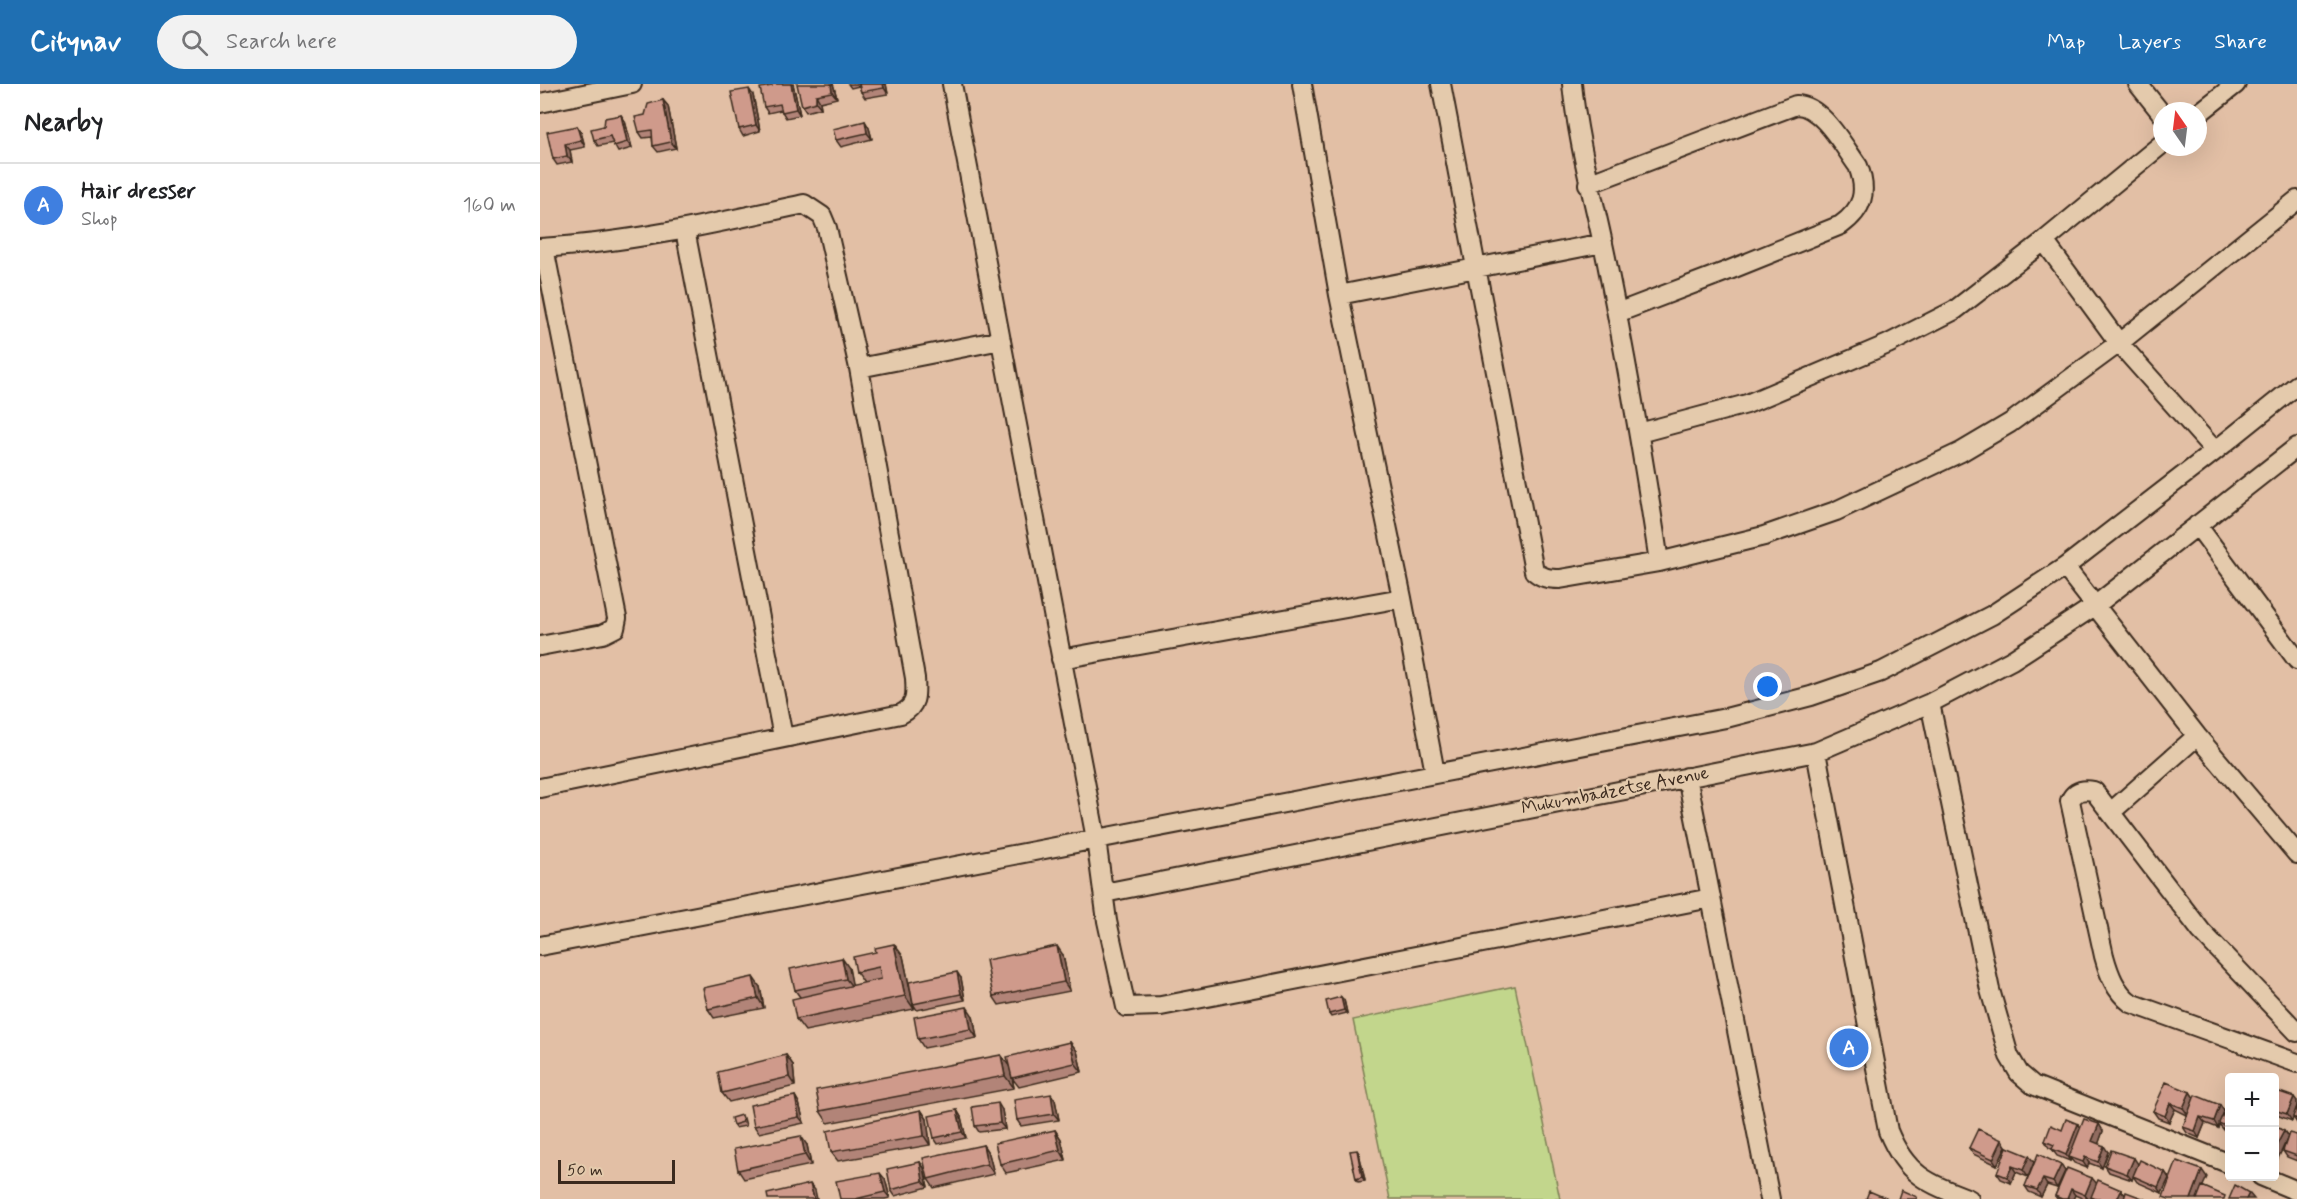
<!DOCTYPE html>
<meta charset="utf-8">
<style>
body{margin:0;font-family:Mynerve,sans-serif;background:#f2f2f2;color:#202124}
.controls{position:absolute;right:18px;bottom:18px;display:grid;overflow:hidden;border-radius:6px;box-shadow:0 6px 24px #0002}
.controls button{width:54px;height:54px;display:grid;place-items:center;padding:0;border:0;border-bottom:2px solid #e0e0e0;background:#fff;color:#202124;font:30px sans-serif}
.compass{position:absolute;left:1613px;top:18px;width:54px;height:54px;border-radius:50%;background:#fff;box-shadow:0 6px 24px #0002;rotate:346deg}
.scale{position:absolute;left:18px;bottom:15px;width:117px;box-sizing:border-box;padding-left:6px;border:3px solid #3b2a1e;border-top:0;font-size:16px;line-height:21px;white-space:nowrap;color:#3b2a1e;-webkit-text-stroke:4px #e4caac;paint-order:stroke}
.you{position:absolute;left:1228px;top:603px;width:21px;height:21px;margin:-15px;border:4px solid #fff;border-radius:50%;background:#1a73e8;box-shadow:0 0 0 9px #1a73e833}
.badge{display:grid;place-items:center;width:39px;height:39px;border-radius:50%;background:#1f6fb2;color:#fff;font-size:20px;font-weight:700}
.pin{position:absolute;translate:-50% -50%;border:3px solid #fff;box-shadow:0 2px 6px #0006}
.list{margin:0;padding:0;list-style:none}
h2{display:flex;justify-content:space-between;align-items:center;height:78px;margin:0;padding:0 24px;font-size:26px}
h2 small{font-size:20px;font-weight:400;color:#757577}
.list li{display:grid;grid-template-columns:39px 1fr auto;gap:18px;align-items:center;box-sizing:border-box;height:84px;padding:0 24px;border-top:2px solid #e0e0e0}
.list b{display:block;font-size:22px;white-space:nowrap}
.list p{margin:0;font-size:20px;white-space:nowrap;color:#757577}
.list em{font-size:20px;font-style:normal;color:#757577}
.icon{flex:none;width:33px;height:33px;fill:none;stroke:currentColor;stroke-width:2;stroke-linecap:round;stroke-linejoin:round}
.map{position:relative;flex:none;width:1757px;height:1115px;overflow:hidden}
header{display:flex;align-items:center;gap:36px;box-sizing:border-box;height:84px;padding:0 30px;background:#1f6fb2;color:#fff}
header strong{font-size:28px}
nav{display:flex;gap:33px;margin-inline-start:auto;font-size:21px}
.search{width:420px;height:54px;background:#f2f2f2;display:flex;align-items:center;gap:15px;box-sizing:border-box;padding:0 21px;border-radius:33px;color:#757577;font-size:22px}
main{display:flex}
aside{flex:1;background:#fff}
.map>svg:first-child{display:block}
.green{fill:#c2d68c;stroke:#7e8055;stroke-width:1.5}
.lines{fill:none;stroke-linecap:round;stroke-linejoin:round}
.minor-casing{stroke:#3b2a1e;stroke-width:22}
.minor{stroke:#e4caac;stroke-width:18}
.wall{fill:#b28478;stroke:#3b2a1e;stroke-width:1.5}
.shaded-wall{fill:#916c61;stroke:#3b2a1e;stroke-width:1.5}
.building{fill:#cf9a8b;stroke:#3b2a1e;stroke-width:1.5}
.labels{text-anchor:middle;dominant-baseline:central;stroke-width:4.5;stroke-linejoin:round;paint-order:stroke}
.street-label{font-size:18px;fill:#3b2a1e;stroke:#e4caac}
</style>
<header>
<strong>Citynav</strong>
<div class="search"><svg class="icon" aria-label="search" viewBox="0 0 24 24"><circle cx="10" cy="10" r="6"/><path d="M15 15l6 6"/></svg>Search here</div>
<nav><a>Map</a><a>Layers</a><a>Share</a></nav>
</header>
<main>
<aside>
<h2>Nearby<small></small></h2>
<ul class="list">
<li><span class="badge" style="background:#3f7fe0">A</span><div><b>Hair dresser</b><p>Shop</p></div><em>160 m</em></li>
</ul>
</aside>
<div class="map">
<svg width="1757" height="1115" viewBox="0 0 1757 1115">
<rect width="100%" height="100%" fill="#e2bfa5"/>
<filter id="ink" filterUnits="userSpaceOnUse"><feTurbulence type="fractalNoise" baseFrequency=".0167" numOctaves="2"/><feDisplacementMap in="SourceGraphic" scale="12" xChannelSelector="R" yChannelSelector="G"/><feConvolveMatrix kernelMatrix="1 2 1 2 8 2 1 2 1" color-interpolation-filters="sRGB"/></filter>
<g filter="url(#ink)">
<!-- green -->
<path class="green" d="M 975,902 L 1020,1115 L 850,1115 L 813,936 Z"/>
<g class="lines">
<!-- minor casing -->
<g class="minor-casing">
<path id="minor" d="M 412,0 L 556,755 L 567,837 L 586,923 L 621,922 L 698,907 L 1171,814 L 1147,693
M 762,0 L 799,211 L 862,514 L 895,689
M 901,0 L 994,487 C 1002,494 1009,495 1020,495 L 1119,478 L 1224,452 L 1296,427 L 1421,368 L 1470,339 L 1579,259 L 1757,116
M 1032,0 C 1038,60 1054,115 1066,174 C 1086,275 1104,376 1119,478
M 1598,0 L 1622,30
M 0,19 L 92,0
M 1658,30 L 1696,0
M 1048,100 L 1256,21 C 1282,21 1304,63 1318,82 C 1328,108 1323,125 1301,141 L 1187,187 L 1077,229
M 145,146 L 243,653
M 1504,157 L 1579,259 L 1675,367
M 0,164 C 89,159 177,139 264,120 L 282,132 L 287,144 L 319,284 L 375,594 C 376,611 377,622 361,630 L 0,704
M 799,211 L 1063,159
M 319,284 L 461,256
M 1099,349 L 1207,320 L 1348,260 L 1415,226 L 1504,157 L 1622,60
M 1657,441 L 1757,576
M 1525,483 L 1657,652 L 1757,770
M 0,562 L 63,550 L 75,544 L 77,534 L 4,164
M 521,575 L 862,514
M 1390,619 L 1450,906 L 1469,972 L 1479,989 L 1493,1001 L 1690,1080
M 1276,668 L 1348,1047 C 1366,1091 1387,1099 1429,1115
M 1571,728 L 1657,652
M 564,809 L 1276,668 L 1390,619 L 1472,576 L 1556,521 L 1757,363
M 1171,814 L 1230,1115
M 0,862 L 1186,634 L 1271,612 L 1341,588 L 1452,531 L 1525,483 L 1675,367 L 1757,301
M 1757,948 L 1661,847 L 1554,707 C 1543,705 1535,706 1530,717 L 1564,872 C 1569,890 1575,907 1591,919 L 1757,979
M 1721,1092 L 1757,1107"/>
</g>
<!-- minor -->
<use href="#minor" class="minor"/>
</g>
<!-- wall -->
<path class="wall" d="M 231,0 L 253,0 L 260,31 L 246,34 L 241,26 L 228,29 L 224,23 L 232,2 Z
M 293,0 L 297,14 L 280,18 L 281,24 L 266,28 L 262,22 Z
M 308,0 L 346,0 L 348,10 L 325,14 L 321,8 L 319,2 L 311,4 Z
M 213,11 L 220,47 L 203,52 L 199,45 Z
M 123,16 L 128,22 L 136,64 L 118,68 L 113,62 L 112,53 L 103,54 L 99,48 Z
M 81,31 L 85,37 L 92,64 L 78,68 L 73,59 L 58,62 L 54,56 L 64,42 Z
M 325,37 L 329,44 L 332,55 L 301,63 L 296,56 Z
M 37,42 L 41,48 L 45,63 L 30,66 L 32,78 L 17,81 L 13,75 Z
M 523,871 L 530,907 L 459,921 L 453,912 Z
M 363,872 L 374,925 L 265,947 L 256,935 L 260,913 L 255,906 L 309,884 L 312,902 L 324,899 L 316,888 Z
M 421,894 L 425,916 L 377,926 L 373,920 Z
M 220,903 L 224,924 L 174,934 L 168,925 Z
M 804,916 L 807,929 L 791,933 L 789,930 Z
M 433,932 L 437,954 L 384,964 L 378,955 Z
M 530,958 L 537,967 L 542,988 L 479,1003 L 472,994 Z
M 246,971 L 253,981 L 255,1002 L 189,1018 L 182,1009 Z
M 461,971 L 470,983 L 474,1004 L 288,1039 L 280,1027 Z
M 1734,1006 L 1757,1017 L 1757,1039 L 1753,1033 L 1752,1037 L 1734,1030 Z
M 1650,1008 L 1654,1014 L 1680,1021 L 1684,1027 L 1681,1036 L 1689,1025 L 1689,1048 L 1684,1046 L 1679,1040 L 1678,1044 L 1665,1039 L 1659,1054 L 1647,1049 L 1643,1043 L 1647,1031 L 1635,1025 L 1629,1038 L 1618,1034 L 1613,1027 Z
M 255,1012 L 259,1019 L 264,1039 L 219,1049 L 214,1042 Z
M 515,1016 L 519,1036 L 481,1042 L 477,1036 Z
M 381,1026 L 387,1035 L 390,1061 L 298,1077 L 291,1068 Z
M 417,1026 L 421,1033 L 426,1054 L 398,1060 L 394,1054 Z
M 462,1026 L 465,1045 L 439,1048 L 435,1042 Z
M 204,1034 L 206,1042 L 195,1044 L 193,1041 Z
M 1538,1040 L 1541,1043 L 1559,1040 L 1563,1047 L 1558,1060 L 1568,1068 L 1562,1084 L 1549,1079 L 1547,1084 L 1534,1079 L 1531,1075 L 1530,1077 L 1517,1072 L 1512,1065 L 1509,1064 L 1505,1057 L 1522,1046 Z
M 1734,1042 L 1744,1047 L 1748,1052 L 1757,1051 L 1757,1077 L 1747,1073 L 1743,1067 L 1746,1057 L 1734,1081 Z
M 515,1046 L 521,1055 L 526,1076 L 466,1089 L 460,1080 Z
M 1462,1056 L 1466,1062 L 1457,1081 L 1433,1070 L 1429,1064 Z
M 267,1061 L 271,1081 L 204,1095 L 198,1086 Z
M 443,1061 L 449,1070 L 454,1090 L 394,1104 L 388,1095 Z
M 1467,1063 L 1494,1078 L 1488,1093 L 1476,1088 L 1471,1099 L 1461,1095 L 1457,1089 Z
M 819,1069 L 825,1097 L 818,1098 L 816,1095 Z
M 380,1078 L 384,1084 L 388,1103 L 355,1112 L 351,1106 Z
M 1598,1080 L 1625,1088 L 1629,1094 L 1622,1109 L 1597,1098 L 1593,1092 L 1592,1096 L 1569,1088 L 1565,1082 Z
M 1525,1087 L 1556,1100 L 1581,1106 L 1585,1111 L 1605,1115 L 1552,1115 L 1551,1114 L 1551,1115 L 1544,1115 L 1535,1111 L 1533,1115 L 1517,1115 L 1515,1112 L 1524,1091 L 1517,1104 L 1507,1101 L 1501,1113 L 1489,1108 L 1485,1102 Z
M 345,1095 L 350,1114 L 345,1115 L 300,1115 Z"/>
<!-- shaded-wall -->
<path class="shaded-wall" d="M 251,0 L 253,0 L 260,31 L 256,25 Z
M 291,0 L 293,0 L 297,14 L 292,8 Z
M 343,0 L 346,0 L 348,10 L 344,4 Z
M 209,5 L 213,11 L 220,47 L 216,41 Z
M 276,11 L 280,18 L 281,24 L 276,18 Z
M 123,16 L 128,22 L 136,64 L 131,58 Z
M 81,31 L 85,37 L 92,64 L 87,58 Z
M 325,37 L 329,44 L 332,55 L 327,49 Z
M 37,42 L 41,48 L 45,63 L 41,56 Z
M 25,60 L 30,66 L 32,78 L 27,72 Z
M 354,860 L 363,872 L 374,925 L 365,912 Z
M 517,862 L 523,871 L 530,907 L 524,898 Z
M 302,874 L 309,884 L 313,904 L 306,895 Z
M 417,888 L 421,894 L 425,916 L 421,910 Z
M 213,893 L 220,903 L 224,924 L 218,914 Z
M 801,913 L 804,916 L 807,929 L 804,926 Z
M 427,923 L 433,932 L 437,954 L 431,945 Z
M 530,958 L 537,967 L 542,988 L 535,979 Z
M 246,971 L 253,981 L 255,1002 L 249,993 Z
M 461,971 L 470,983 L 474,1004 L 465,992 Z
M 1650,1008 L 1654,1014 L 1648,1031 L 1643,1024 Z
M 511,1010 L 515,1016 L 519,1036 L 514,1030 Z
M 255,1012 L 259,1019 L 264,1039 L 259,1033 Z
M 1754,1013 L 1757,1017 L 1757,1023 L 1752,1037 L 1747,1030 Z
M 458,1019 L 462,1026 L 465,1045 L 460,1039 Z
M 1630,1019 L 1635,1025 L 1629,1038 L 1625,1032 Z
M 1680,1021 L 1684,1027 L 1678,1044 L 1674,1037 Z
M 381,1026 L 387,1035 L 390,1061 L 384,1052 Z
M 417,1026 L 421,1033 L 426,1054 L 422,1048 Z
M 1660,1033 L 1665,1039 L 1659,1054 L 1655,1047 Z
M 1538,1040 L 1543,1046 L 1529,1073 L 1531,1075 L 1530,1077 L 1526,1071 Z
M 1559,1040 L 1563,1047 L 1557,1064 L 1552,1057 Z
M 515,1046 L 521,1055 L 526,1076 L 520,1066 Z
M 1744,1047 L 1748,1053 L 1735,1081 L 1734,1066 Z
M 261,1052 L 267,1061 L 271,1081 L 265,1071 Z
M 1462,1056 L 1466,1062 L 1457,1081 L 1453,1075 Z
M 443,1061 L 449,1070 L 454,1090 L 447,1080 Z
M 1564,1062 L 1568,1068 L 1562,1084 L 1558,1078 Z
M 817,1066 L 819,1069 L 825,1097 L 822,1093 Z
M 1489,1072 L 1494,1078 L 1488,1093 L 1483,1086 Z
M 1545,1073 L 1549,1079 L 1547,1084 L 1543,1078 Z
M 1594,1074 L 1598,1080 L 1592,1096 L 1587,1090 Z
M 380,1078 L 384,1084 L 388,1103 L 383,1097 Z
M 1521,1081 L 1525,1087 L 1517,1104 L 1513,1098 Z
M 1472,1082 L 1476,1088 L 1471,1099 L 1467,1093 Z
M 1662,1086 L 1667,1093 L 1657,1115 L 1651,1115 Z
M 1625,1088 L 1629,1094 L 1622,1109 L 1618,1103 Z
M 340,1089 L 345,1095 L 350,1114 L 345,1108 Z
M 1552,1094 L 1557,1100 L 1551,1115 L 1548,1115 L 1545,1111 Z
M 1503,1095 L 1507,1101 L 1501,1113 L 1497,1106 Z
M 270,1100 L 275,1106 L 277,1115 L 274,1115 Z
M 1531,1105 L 1535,1111 L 1533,1115 L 1527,1115 Z
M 1581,1106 L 1586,1112 L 1584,1115 L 1577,1115 Z
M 1709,1109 L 1714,1115 L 1706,1115 Z"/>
<!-- building -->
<path class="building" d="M 231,0 L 251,0 L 256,25 L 242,28 L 240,20 L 224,23 L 220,4 L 232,2 Z
M 257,0 L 291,0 L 292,8 L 276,11 L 276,18 L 262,22 Z
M 319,0 L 343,0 L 344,4 L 321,8 Z
M 209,5 L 216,41 L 199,45 L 191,8 Z
M 123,16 L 131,58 L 113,62 L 112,46 L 99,48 L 95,33 L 105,31 L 108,20 Z
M 81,31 L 87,58 L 74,62 L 70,52 L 54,56 L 51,45 L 64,42 L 65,34 Z
M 325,37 L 327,49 L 296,56 L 293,45 Z
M 37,42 L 41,56 L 25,60 L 27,72 L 13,75 L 7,48 Z
M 354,860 L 365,912 L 256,935 L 252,915 L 341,895 L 339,883 L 316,888 L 313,873 L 336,868 L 335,864 Z
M 517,862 L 524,898 L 453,912 L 446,876 Z
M 302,874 L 306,895 L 255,906 L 250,885 Z
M 417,888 L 421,910 L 373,920 L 369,898 Z
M 213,893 L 218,914 L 168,925 L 163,904 Z
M 801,913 L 804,926 L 789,930 L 786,917 Z
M 427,923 L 431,945 L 378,955 L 374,933 Z
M 530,958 L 535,979 L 472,994 L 467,973 Z
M 246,971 L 249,993 L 182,1009 L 178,988 Z
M 461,971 L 465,992 L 280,1027 L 276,1006 Z
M 1626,998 L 1650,1008 L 1643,1024 L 1630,1019 L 1625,1032 L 1613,1027 Z
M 1734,1006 L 1754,1013 L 1747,1030 L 1734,1026 Z
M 511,1010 L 514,1030 L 477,1036 L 474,1016 Z
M 1655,1011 L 1680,1021 L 1674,1037 L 1660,1033 L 1655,1047 L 1643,1043 Z
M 255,1012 L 259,1033 L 214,1042 L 210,1021 Z
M 458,1019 L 460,1039 L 435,1042 L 432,1023 Z
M 1757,1022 L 1757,1035 L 1753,1033 Z
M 1686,1024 L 1689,1025 L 1689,1044 L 1679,1039 Z
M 381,1026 L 384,1052 L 291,1068 L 287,1047 Z
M 417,1026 L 422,1048 L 394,1054 L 389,1032 Z
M 201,1031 L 203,1038 L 193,1041 L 191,1034 Z
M 1526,1035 L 1538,1040 L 1526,1071 L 1512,1065 L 1514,1061 L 1505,1057 L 1511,1041 L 1522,1046 Z
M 1544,1035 L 1559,1040 L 1552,1057 L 1564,1062 L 1558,1078 L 1545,1073 L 1543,1078 L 1529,1073 Z
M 1734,1042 L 1744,1047 L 1734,1066 Z
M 1438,1045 L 1462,1056 L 1453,1075 L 1429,1064 Z
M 515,1046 L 520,1066 L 460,1080 L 455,1059 Z
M 1749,1049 L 1757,1051 L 1757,1072 L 1743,1067 Z
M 261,1052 L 265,1071 L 198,1086 L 194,1065 Z
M 443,1061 L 447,1080 L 388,1095 L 383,1074 Z
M 1467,1063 L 1489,1072 L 1483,1086 L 1472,1082 L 1467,1093 L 1457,1089 Z
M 817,1066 L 822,1093 L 816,1095 L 810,1067 Z
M 1571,1066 L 1594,1074 L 1587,1090 L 1565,1082 Z
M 1498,1070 L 1521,1081 L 1513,1098 L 1503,1095 L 1497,1106 L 1485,1102 Z
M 1600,1076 L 1625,1088 L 1618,1103 L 1593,1092 Z
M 1637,1077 L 1662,1086 L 1651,1115 L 1629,1115 L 1623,1113 Z
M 380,1078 L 383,1097 L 351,1106 L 347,1085 Z
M 1527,1084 L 1552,1094 L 1545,1111 L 1531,1105 L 1527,1115 L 1522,1115 L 1515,1112 Z
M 340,1089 L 345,1108 L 315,1115 L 300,1115 L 296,1097 Z
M 1558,1096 L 1581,1106 L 1577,1115 L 1556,1115 L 1551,1113 Z
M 270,1100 L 274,1115 L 228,1115 L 227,1110 Z
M 1695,1101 L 1709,1109 L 1706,1115 L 1689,1115 Z
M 1662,1102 L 1685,1112 L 1684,1115 L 1657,1115 Z
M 1361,1106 L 1377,1113 L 1376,1115 L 1358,1115 Z
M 1329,1107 L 1348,1115 L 1326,1115 Z
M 1586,1108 L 1605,1115 L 1584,1115 Z"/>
</g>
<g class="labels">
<!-- street labels -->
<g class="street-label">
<text transform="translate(1075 707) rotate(-11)">Mukumbadzetse Avenue</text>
</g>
</g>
</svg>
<div class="controls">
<button>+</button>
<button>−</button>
</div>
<svg class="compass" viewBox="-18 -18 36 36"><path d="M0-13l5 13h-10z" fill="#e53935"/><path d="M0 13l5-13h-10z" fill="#757577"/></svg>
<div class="scale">50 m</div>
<div class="you"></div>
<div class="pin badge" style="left:1309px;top:964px;background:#3f7fe0">A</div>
</div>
</main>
